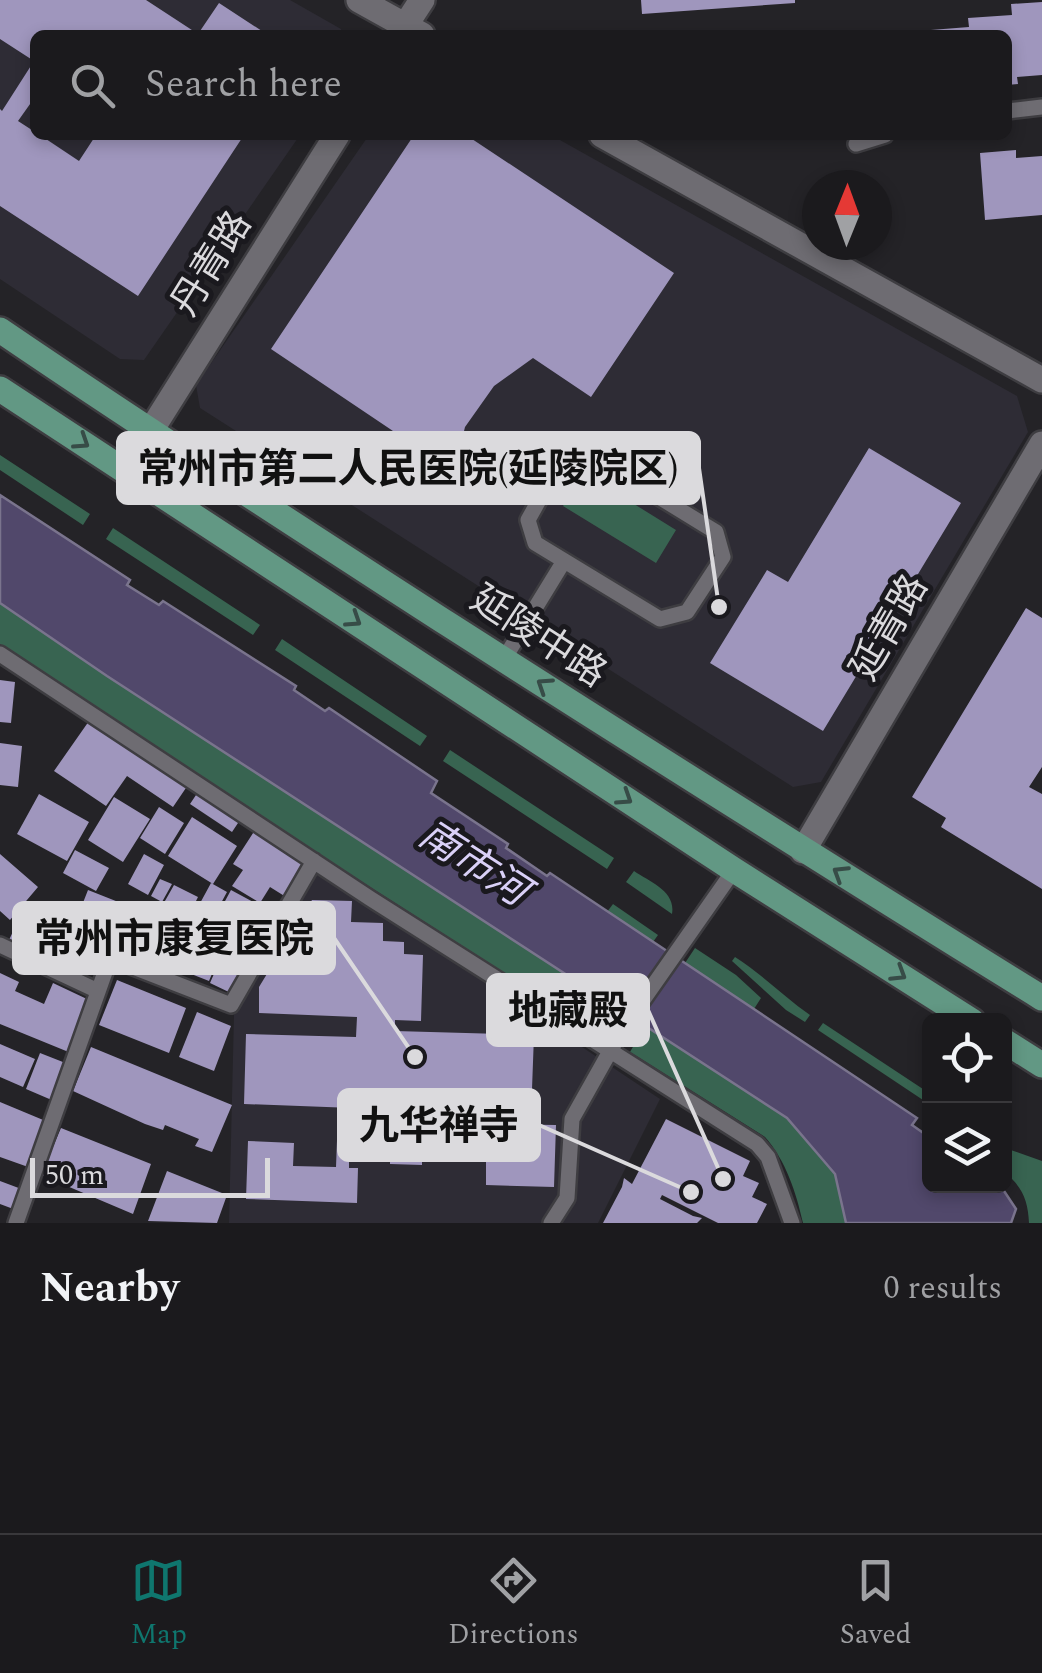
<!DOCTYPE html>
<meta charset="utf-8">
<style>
body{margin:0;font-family:Spectral,"Noto Sans SC",serif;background:#242326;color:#f1f3f6}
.controls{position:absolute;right:30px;bottom:30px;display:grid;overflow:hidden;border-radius:15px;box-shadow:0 5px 15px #0003}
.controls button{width:90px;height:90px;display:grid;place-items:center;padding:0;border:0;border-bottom:2px solid #39383b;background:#1b1a1d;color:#f1f3f6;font:50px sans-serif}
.compass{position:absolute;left:802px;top:170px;width:90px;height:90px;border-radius:50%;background:#1b1a1d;box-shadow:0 5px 15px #0003;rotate:1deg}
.scale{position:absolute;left:30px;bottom:25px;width:240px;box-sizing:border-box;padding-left:10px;border:5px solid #dbdadd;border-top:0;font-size:28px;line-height:35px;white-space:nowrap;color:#dbdadd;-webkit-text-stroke:8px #1a191e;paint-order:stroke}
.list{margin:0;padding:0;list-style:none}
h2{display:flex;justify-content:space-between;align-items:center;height:130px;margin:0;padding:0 40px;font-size:42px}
h2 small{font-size:32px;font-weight:400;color:#a0a1a4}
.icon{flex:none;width:55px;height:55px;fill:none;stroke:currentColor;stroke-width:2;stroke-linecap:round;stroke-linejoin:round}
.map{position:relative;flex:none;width:1042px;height:1223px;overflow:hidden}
.search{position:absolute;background:#1b1a1d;box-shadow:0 5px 15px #0003;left:30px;right:30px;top:30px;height:110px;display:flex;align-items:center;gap:25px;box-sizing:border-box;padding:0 35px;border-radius:15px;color:#a0a1a4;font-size:38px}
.sheet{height:310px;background:#1b1a1d}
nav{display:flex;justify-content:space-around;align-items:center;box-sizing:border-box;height:140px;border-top:2px solid #39383b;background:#1b1a1d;font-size:28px;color:#a0a1a4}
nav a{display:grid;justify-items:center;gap:5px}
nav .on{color:#0f766e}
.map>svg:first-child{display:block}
.built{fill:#2e2c35}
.forest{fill:#386451}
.water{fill:#51486b;stroke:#7a748d;stroke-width:2.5}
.building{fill:#9f96bd}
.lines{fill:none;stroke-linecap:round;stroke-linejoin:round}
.service-casing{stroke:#3e3d41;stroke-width:20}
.minor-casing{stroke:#3e3d41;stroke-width:30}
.tertiary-casing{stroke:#3e3d41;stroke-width:30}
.primary-casing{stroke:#3e3d41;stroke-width:30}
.service{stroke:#6e6c72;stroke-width:15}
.minor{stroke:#6e6c72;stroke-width:25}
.tertiary{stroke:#6e6c72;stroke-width:25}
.primary{stroke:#629884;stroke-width:25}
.oneway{stroke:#374c47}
.labels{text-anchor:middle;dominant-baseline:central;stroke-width:10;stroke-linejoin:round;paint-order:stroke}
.street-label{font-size:38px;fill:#dbdadd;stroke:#1a191e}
.water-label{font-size:40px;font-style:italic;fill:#d9d0f7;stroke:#1a191e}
.leader{fill:none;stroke:#dbdadd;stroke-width:4}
.callout-dot{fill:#dbdadd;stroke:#1a191e;stroke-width:4}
.callout{fill:#dbdadd;stroke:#dbdadd;stroke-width:4}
.callout-label{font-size:40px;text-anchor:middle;font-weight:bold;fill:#111}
</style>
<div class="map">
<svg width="1042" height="1223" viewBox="0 0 1042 1223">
<rect width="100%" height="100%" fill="#242327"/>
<!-- built -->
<path class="built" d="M 0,0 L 290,0 L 341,29 L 342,35 L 35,35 L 35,135 L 300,135 L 144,360 L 120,359 L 0,279 Z
M 369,135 L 551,135 L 1017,396 L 1028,432 L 821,782 L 793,787 L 200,408 L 196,385 Z
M 315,869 L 660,1099 L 598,1223 L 229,1223 L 234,1015 Z"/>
<!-- forest -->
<path class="forest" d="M 0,455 L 90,514 L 83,525 L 0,470 Z
M 584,473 L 676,530 L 656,563 L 563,506 Z
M 113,528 L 260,625 L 253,635 L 106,539 Z
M 0,603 L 107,676 L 611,1004 L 595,1031 L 309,848 L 0,644 Z
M 282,639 L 427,736 L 420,746 L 275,650 Z
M 450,750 L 614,858 L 607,869 L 443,761 Z
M 634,871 C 650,882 676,891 672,914 L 626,882 Z
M 613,904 L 658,935 L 653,942 L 607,912 Z
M 695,948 L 736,975 L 761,998 L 754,1009 L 685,963 Z
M 735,957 C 762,974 784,997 810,1015 L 805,1022 L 786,1010 L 732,961 Z
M 823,1023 L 929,1093 L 929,1104 L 818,1030 Z
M 645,1026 L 787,1118 L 835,1174 L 846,1223 L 803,1223 C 796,1192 786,1161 765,1137 L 630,1052 Z
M 1005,1148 L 1042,1161 L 1042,1223 L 1029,1223 C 1028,1201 1023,1187 1005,1173 Z"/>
<!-- water -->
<path class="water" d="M 0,495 L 130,580 L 127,585 L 159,605 L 163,601 L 296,686 L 294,690 L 325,711 L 329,708 L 437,781 L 431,793 L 508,844 L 506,848 L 547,876 L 550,873 L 917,1118 L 912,1125 L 929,1137 L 930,1186 L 997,1186 L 1004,1191 L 1016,1209 L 1011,1223 L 846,1223 L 835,1174 L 787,1118 L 107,676 L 0,603 Z"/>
<!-- building -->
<path class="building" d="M 0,0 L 146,0 L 198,34 L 219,3 L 268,35 L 35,35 L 35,97 L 18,121 L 35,132 L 35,135 L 40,135 L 79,161 L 96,135 L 244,135 L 138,296 L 0,206 L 0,109 L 2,111 L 34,61 L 0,39 Z
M 641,0 L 795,0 L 795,3 L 642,14 Z
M 1042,2 L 1042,75 L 1017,77 L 1018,84 L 1007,85 L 1007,35 L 919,35 L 918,31 L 969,27 L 968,18 L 1012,15 L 1011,4 Z
M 414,135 L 466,135 L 674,273 L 591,397 L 533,358 L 494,386 L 465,427 L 454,472 L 271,349 Z
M 1016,150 L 1016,158 L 1042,156 L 1042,215 L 985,220 L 980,153 Z
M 869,448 L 961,503 L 823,731 L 710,663 L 767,570 L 788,582 Z
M 1026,608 L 1042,618 L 1042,767 L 1029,787 L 1042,794 L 1042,889 L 941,827 L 946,818 L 912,797 Z
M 0,680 L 15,682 L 11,723 L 0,722 Z
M 89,721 L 190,782 L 173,807 L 127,776 L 106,806 L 54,771 Z
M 0,743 L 22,746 L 18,787 L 0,785 Z
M 200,789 L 242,817 L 232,832 L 190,804 Z
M 39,794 L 89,822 L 67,861 L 17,834 Z
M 114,797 L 150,819 L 123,862 L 88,840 Z
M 159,807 L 184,823 L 165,854 L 140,838 Z
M 192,817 L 237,846 L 213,884 L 168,856 Z
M 257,827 L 310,860 L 286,897 L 270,887 L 260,903 L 232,886 L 243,870 L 233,864 Z
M 75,850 L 109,868 L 96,891 L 63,873 Z
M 0,854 L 38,887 L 10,920 L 0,911 Z
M 144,854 L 164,865 L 148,895 L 128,884 Z
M 160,879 L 172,884 L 162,902 L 151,896 Z
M 211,883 L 227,892 L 208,927 L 192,918 Z
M 174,885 L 198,897 L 189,915 L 177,908 L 173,915 L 161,908 Z
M 88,890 L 131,907 L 120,934 L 77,918 Z
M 231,890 L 257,904 L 253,913 L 275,924 L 259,952 L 211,927 Z
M 312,900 L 352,901 L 351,922 L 383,923 L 383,941 L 404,942 L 404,954 L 423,955 L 421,1021 L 395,1020 L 395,1031 L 534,1035 L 531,1116 L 442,1114 L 441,1131 L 424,1131 L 423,1141 L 487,1143 L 487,1124 L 556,1125 L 554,1187 L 486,1185 L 486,1160 L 422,1159 L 422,1165 L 390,1164 L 390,1158 L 349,1156 L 349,1168 L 358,1168 L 357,1203 L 246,1199 L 248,1141 L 294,1143 L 293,1166 L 336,1167 L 337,1140 L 391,1142 L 391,1130 L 378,1130 L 379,1109 L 244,1104 L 246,1034 L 356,1037 L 357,1017 L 259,1013 L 259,987 Z
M 27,902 L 77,925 L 74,930 L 112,947 L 100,975 L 61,958 L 59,963 L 9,940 Z
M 136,911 L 186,932 L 184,936 L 221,952 L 209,981 L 171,966 L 170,968 L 120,947 Z
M 220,960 L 245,972 L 235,995 L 210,983 Z
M 0,973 L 19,982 L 15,991 L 44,1004 L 53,983 L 89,1000 L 80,1019 L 83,1020 L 71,1053 L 0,1024 Z
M 117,980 L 186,1008 L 169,1053 L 99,1025 Z
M 197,1012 L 231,1026 L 214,1071 L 179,1057 Z
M 0,1044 L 35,1059 L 23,1087 L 0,1077 Z
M 91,1047 L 232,1105 L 212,1152 L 195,1146 L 199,1139 L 165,1125 L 163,1130 L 145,1124 L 73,1091 Z
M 40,1053 L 68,1064 L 54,1101 L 26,1089 Z
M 0,1102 L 48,1122 L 31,1168 L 0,1157 Z
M 666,1119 L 750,1161 L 743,1176 L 759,1183 L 752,1197 L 767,1204 L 757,1223 L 718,1223 L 662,1195 L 660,1199 L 693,1216 L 702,1218 L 697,1223 L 603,1223 L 622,1187 L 624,1178 L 632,1184 Z
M 61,1128 L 151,1164 L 133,1214 L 41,1175 Z
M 167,1171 L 227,1195 L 217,1223 L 148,1221 Z
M 0,1181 L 24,1190 L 16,1210 L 0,1204 Z"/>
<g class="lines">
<!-- service casing -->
<g class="service-casing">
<path id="service" d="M 1007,111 L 1042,107
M 856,144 L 885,135
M 587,453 L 716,532 L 723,557 L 687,612 L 660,619 L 535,543 L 528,520 L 562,459 Z
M 0,654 L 371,899 L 757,1144 L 768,1157 L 792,1223
M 504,659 L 564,561
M 0,945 L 98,991
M 16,1223 L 110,958 L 231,1005 L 314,861
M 551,1223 L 567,1198 L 572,1119 L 622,1030 L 734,870"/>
</g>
<!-- minor casing -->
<g class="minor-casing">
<path id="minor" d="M 150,432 L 337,135
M 803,851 L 1042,444"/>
</g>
<!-- tertiary casing -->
<g class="tertiary-casing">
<path id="tertiary" d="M 359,0 L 422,35
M 405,26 L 422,0
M 602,135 L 1042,380"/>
</g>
<!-- primary casing -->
<g class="primary-casing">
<path id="primary" d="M 0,330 C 148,431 298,527 448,624 C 645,750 843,875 1042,998
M 0,389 L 734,870 L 972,1021
M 1004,1041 L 1042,1065"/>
</g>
<!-- service -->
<use href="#service" class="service"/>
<!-- minor -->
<use href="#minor" class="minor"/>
<!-- tertiary -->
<use href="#tertiary" class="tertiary"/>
<!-- primary -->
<use href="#primary" class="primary"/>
</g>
<!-- one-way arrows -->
<defs><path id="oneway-chevron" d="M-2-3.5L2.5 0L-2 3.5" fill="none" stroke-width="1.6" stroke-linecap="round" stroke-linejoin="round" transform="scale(2.5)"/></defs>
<g class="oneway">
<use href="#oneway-chevron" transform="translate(82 442) rotate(33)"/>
<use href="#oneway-chevron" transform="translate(354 620) rotate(33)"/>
<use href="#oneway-chevron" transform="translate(544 685) rotate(-147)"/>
<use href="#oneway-chevron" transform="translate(625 798) rotate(33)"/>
<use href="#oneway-chevron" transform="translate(840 873) rotate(-148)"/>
<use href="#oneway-chevron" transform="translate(899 974) rotate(32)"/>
</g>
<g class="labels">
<!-- street labels -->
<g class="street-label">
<text transform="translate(212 264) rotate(-58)">丹青路</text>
<text transform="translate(890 628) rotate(-60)">延青路</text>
<text transform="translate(538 637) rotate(33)">延陵中路</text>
</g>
<!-- water labels -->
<g class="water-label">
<text transform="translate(473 864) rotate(33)">南市河</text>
</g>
</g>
<!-- callouts -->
<path class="leader" d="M719 607L699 468M415 1057L334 938M723 1179L648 1010M691 1192L539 1125"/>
<g class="callout-dot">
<circle cx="719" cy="607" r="10"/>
<circle cx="415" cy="1057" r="10"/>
<circle cx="723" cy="1179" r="10"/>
<circle cx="691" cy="1192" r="10"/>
</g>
<g class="callout">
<rect x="118" y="433" width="581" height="70" rx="10"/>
<rect x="14" y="903" width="320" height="70" rx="10"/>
<rect x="488" y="975" width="160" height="70" rx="10"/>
<rect x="339" y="1090" width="200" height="70" rx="10"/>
</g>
<g class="callout-label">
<text x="408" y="482">常州市第二人民医院(延陵院区)</text>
<text x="174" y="952">常州市康复医院</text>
<text x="568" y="1024">地藏殿</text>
<text x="439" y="1139">九华禅寺</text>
</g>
</svg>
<div class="controls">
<button><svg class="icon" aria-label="locate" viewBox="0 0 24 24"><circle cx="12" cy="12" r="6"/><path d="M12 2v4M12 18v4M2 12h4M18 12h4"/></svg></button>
<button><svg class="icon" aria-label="layers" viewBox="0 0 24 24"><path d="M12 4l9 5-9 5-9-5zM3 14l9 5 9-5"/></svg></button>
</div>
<svg class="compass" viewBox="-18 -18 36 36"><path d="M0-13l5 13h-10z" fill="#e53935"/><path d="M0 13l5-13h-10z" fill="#a0a1a4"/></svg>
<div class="scale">50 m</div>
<div class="search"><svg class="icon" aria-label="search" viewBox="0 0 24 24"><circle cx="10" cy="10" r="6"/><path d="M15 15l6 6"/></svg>Search here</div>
</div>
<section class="sheet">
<h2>Nearby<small>0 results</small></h2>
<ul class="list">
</ul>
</section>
<nav>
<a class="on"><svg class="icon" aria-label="map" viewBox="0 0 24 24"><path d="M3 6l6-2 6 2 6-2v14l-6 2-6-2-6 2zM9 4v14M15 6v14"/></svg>Map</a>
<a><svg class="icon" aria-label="directions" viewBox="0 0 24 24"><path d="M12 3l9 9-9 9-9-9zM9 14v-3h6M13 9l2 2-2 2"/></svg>Directions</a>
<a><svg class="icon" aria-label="saved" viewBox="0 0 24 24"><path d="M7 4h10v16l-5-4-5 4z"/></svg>Saved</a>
</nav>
